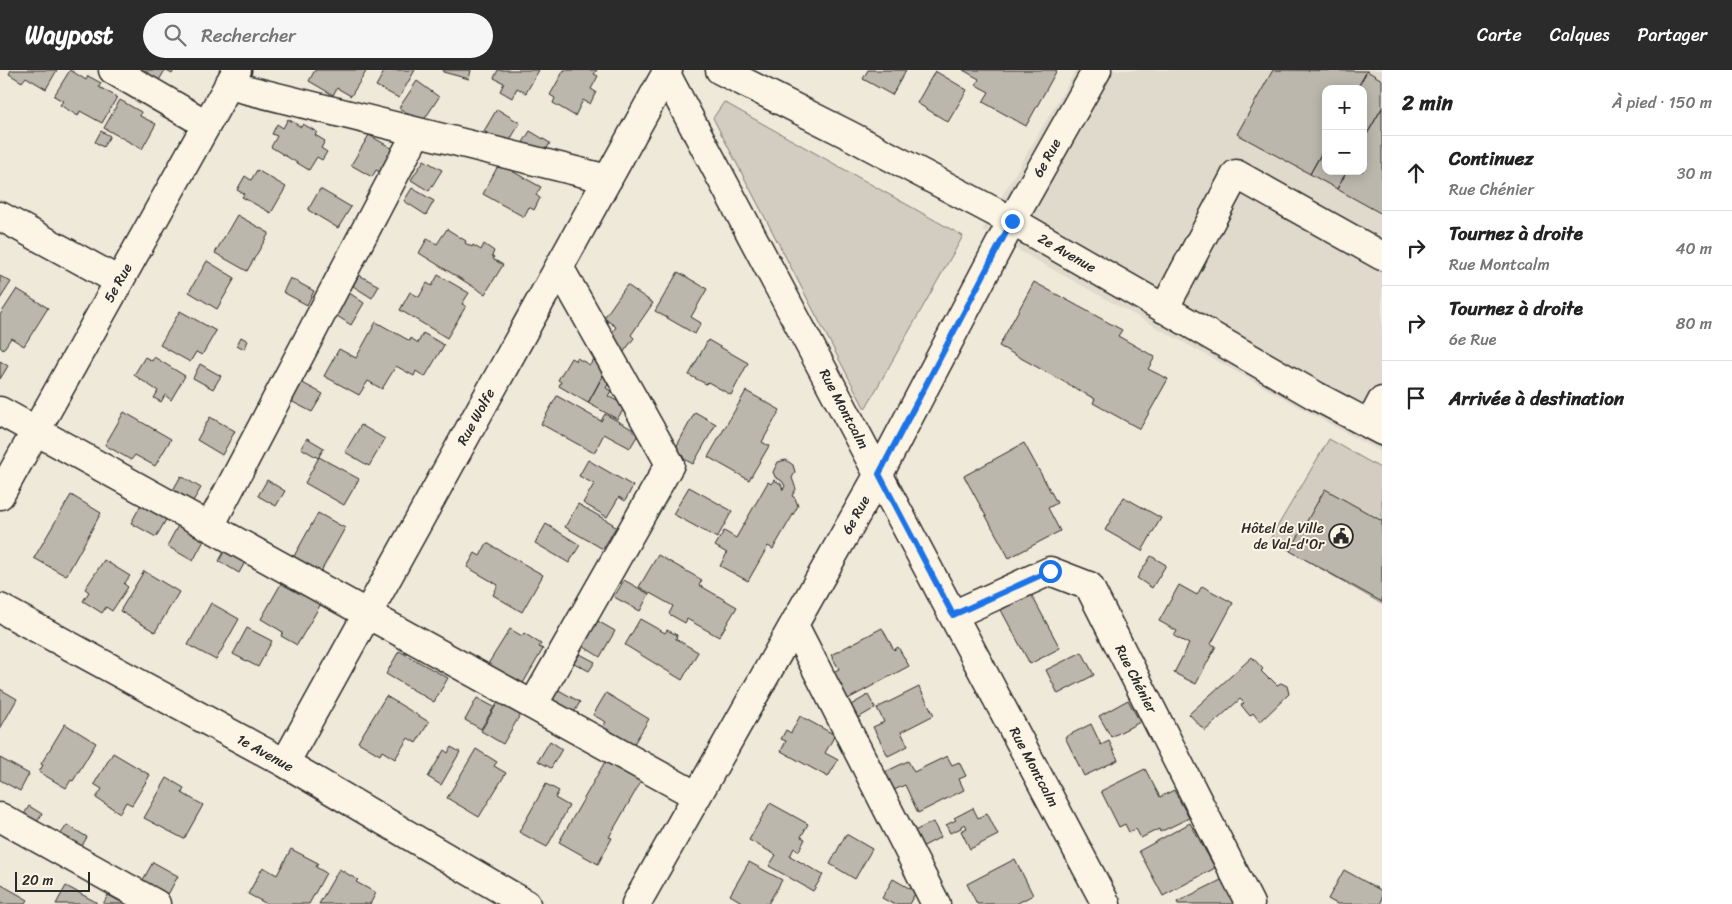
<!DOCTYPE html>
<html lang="fr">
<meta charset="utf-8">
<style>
body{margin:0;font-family:Sriracha,sans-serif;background:#f6f6f6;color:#222}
.controls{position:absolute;right:15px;top:15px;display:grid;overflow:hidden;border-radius:10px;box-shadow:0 2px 12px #0003}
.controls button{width:45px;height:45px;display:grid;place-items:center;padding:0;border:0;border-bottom:1px solid #e0e0e0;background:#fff;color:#222;font:25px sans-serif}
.scale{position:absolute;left:15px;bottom:12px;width:75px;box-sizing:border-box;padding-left:5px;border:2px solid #2b2b2b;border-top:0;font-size:14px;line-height:18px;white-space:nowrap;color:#2b2b2b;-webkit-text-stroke:4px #fcf5e5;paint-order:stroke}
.stop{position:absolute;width:15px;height:15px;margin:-11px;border:4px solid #1a73e8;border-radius:50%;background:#fff}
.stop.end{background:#1a73e8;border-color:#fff;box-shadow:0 1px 5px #0008}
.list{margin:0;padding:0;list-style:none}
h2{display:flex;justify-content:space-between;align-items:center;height:65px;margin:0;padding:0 20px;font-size:21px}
h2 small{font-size:16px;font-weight:400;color:#767676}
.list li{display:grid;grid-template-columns:32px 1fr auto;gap:15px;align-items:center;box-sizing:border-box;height:75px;padding:0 20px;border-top:1px solid #e0e0e0}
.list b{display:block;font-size:19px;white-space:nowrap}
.list p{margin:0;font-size:16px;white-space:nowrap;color:#767676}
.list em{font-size:16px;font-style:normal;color:#767676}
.icon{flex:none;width:28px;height:28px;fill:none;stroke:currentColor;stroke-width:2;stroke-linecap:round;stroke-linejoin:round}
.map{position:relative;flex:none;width:1382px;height:834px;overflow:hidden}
header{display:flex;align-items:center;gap:30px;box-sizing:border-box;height:70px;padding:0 25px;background:#2b2b2b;color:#fff}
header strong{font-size:24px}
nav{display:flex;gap:28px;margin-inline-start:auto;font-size:18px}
.search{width:350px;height:45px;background:#f6f6f6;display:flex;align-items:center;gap:12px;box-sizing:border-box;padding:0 18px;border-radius:28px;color:#767676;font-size:19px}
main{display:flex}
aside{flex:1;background:#fff}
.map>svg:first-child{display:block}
.built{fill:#e0dacc;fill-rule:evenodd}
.green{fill:#d2cdc0;stroke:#7e7c76}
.building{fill:#bcb7ac;stroke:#2b2b2b}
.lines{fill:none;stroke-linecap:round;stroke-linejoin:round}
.minor-casing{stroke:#2b2b2b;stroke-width:31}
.minor{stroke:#fcf5e5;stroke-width:28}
.route{stroke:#1a73e8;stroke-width:6}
.labels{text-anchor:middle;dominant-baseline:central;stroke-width:4;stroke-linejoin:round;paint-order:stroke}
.street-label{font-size:14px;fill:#2b2b2b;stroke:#fcf5e5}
.poi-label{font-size:14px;fill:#2b2b2b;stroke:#fcf5e5;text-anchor:end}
</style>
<header>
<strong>Waypost</strong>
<div class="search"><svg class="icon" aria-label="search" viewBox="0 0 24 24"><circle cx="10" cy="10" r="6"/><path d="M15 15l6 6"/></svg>Rechercher</div>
<nav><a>Carte</a><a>Calques</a><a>Partager</a></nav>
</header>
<main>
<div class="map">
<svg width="1382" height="834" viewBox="0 0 1382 834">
<rect width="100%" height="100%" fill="#efe9da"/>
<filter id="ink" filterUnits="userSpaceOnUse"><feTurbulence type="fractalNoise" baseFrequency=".02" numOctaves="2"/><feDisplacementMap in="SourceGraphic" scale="10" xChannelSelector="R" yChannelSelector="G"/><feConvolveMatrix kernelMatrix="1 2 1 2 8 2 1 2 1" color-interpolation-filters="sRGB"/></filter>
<g filter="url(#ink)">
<!-- built -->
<path class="built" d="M 1076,0 L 1382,0 L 1382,383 L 982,160 ZM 1326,19 L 1363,19 L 1363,101 L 1326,101 Z"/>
<!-- green -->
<path class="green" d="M 724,32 L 963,166 L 865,339 L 713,48 Z
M 1329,369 L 1382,399 L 1382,534 L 1270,469 Z"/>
<!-- building -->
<path class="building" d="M 11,0 L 57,0 L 46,19 L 26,7 L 22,12 L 9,4 Z
M 70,0 L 86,10 L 88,6 L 101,13 L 99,17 L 117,27 L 102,53 L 80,41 L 78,46 L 60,35 L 63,31 L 54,26 Z
M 135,0 L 174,0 L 172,4 L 165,0 L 154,19 Z
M 315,0 L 367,0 L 351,26 L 337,18 L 333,25 L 309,11 Z
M 385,0 L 415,0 L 399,28 L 376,16 Z
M 443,0 L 471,0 L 469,9 L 443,2 Z
M 498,0 L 539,0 L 526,23 L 517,18 L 512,28 L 500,21 L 504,13 L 494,8 Z
M 564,0 L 597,0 L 594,4 L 598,6 L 591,19 L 596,22 L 590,34 L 583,30 L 575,46 L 553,33 L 555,28 L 550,25 Z
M 868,0 L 906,0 L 892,25 L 863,9 Z
M 963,0 L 1057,0 L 1026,56 L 983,32 L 989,22 L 976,15 L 979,9 Z
M 1273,0 L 1367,1 L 1357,19 L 1326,19 L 1326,75 L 1310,104 L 1237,64 Z
M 935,1 L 967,20 L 948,52 L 917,33 Z
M 1367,1 L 1382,10 L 1382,38 L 1363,71 L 1363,19 L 1357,19 Z
M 417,11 L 439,27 L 422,53 L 399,38 Z
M 120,30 L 141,42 L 140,46 L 156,54 L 142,79 L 104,58 Z
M 1382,38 L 1382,144 L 1337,119 L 1347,101 L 1363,101 L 1363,71 Z
M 497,39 L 520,53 L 507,75 L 484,61 Z
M 288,49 L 301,57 L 303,54 L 317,62 L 315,65 L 325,71 L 321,78 L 327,82 L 322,90 L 317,87 L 309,100 L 271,77 L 277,66 L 272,64 L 277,54 L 283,58 Z
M 101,61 L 110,66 L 103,77 L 95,72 Z
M 530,61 L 550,73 L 543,86 L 522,74 Z
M 369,65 L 395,80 L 382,103 L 376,100 L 372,107 L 351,95 Z
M 1326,75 L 1326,101 L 1347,101 L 1337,119 L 1310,104 Z
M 424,90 L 442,100 L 429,121 L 411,110 Z
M 499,94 L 541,117 L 536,125 L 540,128 L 534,140 L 529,137 L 524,147 L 483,124 Z
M 257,100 L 286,117 L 271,143 L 242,127 L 244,124 L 237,120 L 245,106 L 251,110 Z
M 412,118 L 434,131 L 426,145 L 404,131 Z
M 320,119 L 351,137 L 338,158 L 308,140 Z
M 237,145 L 269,163 L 247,201 L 215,183 Z
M 447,159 L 466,171 L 465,173 L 472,177 L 473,175 L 481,180 L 484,174 L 494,181 L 492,186 L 494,187 L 493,189 L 503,195 L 485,224 L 419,183 L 427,169 L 437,174 Z
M 207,191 L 235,208 L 217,239 L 189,222 Z
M 678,202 L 707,219 L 691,247 L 701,253 L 695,264 L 655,241 Z
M 359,205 L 379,216 L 372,228 L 353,216 Z
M 438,205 L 469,223 L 462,234 L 466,236 L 447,268 L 400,240 L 410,222 L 419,227 L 427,213 L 432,216 Z
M 0,206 L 11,212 L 0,229 Z
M 290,208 L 314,221 L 307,235 L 283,222 Z
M 1034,212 L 1122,260 L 1118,266 L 1155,287 L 1148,299 L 1168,309 L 1140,359 L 1093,333 L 1095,329 L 999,276 Z
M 627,215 L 653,233 L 631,265 L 634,268 L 623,283 L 606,271 L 616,257 L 604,248 Z
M 17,219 L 48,238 L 24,276 L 11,268 L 3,280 L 0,277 L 0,245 Z
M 348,222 L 364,233 L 351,255 L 334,244 Z
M 180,241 L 216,261 L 202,285 L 196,282 L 190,292 L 160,275 Z
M 376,252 L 410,271 L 411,268 L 418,273 L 423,263 L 444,275 L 425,307 L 416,301 L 414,306 L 396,296 L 382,319 L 368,311 L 359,325 L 324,306 L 339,279 L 356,288 Z
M 241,267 L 248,271 L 244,279 L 237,275 Z
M 708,270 L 748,293 L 731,325 L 708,312 L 706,314 L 689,305 Z
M 145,287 L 152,291 L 154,287 L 185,306 L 171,330 L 165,325 L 161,332 L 154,328 L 158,321 L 134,305 Z
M 571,288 L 576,291 L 577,288 L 590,295 L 594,289 L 605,295 L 601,302 L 604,304 L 588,333 L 559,316 L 561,312 L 558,310 Z
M 0,291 L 8,296 L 0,309 Z
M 200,294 L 221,306 L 213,319 L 193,308 Z
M 604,303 L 612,307 L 606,318 L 611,321 L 608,326 L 626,336 L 617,349 L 588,333 Z
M 297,310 L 323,324 L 312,342 L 287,329 Z
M 746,321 L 780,340 L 762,372 L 769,376 L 749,410 L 708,387 Z
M 557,326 L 601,351 L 605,344 L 639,363 L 630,378 L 604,364 L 594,383 L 541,354 Z
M 124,342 L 171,369 L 155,396 L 135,385 L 131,390 L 105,375 Z
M 695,342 L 716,354 L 693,394 L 673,383 Z
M 210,347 L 235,361 L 222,385 L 197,370 Z
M 361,355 L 385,369 L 369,396 L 345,382 Z
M 307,368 L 324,378 L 318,388 L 301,378 Z
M 1024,373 L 1057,433 L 1048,438 L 1060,461 L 1009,488 L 964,406 Z
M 319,387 L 359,409 L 344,435 L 305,413 Z
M 588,390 L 633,416 L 625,431 L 619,427 L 607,447 L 583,433 L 594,414 L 579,406 Z
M 786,390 L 793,395 L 795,402 L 792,408 L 796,419 L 792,426 L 795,428 L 798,436 L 773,479 L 768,476 L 748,511 L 720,496 L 727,483 L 715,476 L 724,461 L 736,468 L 768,412 L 771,414 L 774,410 L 781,414 L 783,420 L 785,416 L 782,411 L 775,407 L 773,402 L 778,392 Z
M 181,406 L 201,418 L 193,431 L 173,420 Z
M 267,410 L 285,421 L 276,436 L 258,426 Z
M 689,417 L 732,441 L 717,468 L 673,444 Z
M 1325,419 L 1382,451 L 1382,532 L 1290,481 Z
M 71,425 L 101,443 L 66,506 L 34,488 Z
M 1124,427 L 1161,448 L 1142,481 L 1105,460 Z
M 142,433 L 167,448 L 156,467 L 131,453 Z
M 578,434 L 613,454 L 612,455 L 616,457 L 603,479 L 565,457 Z
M 318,443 L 345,458 L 320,503 L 293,488 Z
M 181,450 L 207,465 L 193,491 L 167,476 Z
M 546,454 L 580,475 L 569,493 L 535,473 Z
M 487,473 L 543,505 L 522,542 L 493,525 L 498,515 L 467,497 L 475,483 L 480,486 Z
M 225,480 L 245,492 L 239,503 L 219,491 Z
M 658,485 L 702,510 L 699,515 L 737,537 L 719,567 L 687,549 L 685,553 L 669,544 L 673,536 L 639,517 Z
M 1151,486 L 1166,495 L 1152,518 L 1137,508 Z
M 104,490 L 130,506 L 124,514 L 128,517 L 112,541 L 106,537 L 102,543 L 83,531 L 89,522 L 85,519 Z
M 144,501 L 179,522 L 155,562 L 120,541 Z
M 624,510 L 649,524 L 640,541 L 614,527 Z
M 282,512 L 322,532 L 297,575 L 281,566 L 283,562 L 261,549 Z
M 1179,515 L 1197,525 L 1202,516 L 1233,533 L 1211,574 L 1216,576 L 1196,614 L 1174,603 L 1189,574 L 1174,566 L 1177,561 L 1159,551 Z
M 1031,524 L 1060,578 L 1030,594 L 1001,540 Z
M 211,533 L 239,549 L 216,590 L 188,575 Z
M 640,549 L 665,563 L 667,560 L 677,565 L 676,569 L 698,582 L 682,610 L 625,575 Z
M 596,550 L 615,561 L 600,587 L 581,575 Z
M 247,558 L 272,571 L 258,597 L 233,584 Z
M 882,558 L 894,580 L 898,577 L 909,596 L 846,630 L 831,603 L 839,599 L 831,585 Z
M 510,559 L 522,566 L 524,563 L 541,574 L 539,577 L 543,579 L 522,615 L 488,594 Z
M 399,581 L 448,608 L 434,632 L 386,604 Z
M 1082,582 L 1094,605 L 1058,624 L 1046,600 Z
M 580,584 L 595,592 L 589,601 L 574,593 Z
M 1252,587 L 1263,599 L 1261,601 L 1269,609 L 1270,608 L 1277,615 L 1281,613 L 1287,616 L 1289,624 L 1260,652 L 1253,643 L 1250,646 L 1241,635 L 1244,633 L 1240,629 L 1205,661 L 1189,644 Z
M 919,617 L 934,645 L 901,662 L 908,676 L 888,686 L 873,657 L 884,652 L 877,638 Z
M 555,618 L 580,632 L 571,648 L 546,633 Z
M 0,619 L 17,629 L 0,659 Z
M 606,623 L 649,649 L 632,677 L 601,659 L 606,652 L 593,645 Z
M 868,625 L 875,638 L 858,648 L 851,635 Z
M 386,626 L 429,652 L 416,673 L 408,668 L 395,689 L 382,681 L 380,685 L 358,672 Z
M 477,628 L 494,637 L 481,659 L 465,650 Z
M 1128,630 L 1140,652 L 1111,667 L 1099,646 Z
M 498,632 L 520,645 L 503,674 L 481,661 Z
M 800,646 L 835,665 L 825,683 L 838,690 L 828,707 L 781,681 L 786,671 L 781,669 L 786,660 L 791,663 Z
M 65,654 L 96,673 L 73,711 L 71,710 L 66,718 L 39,702 L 43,695 L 41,694 Z
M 1091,654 L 1101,675 L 1109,671 L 1118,690 L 1084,706 L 1065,667 Z
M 550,671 L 562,679 L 551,698 L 538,691 Z
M 451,677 L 460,682 L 441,715 L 428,707 L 444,680 L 448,683 Z
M 476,679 L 497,692 L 494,696 L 506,703 L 479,747 L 447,728 Z
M 113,683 L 150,705 L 132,735 L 126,732 L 120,743 L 96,728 L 102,719 L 94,714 Z
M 947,686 L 952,695 L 959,692 L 966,706 L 959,709 L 964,720 L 918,743 L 905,715 L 892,721 L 883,703 L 908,691 L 914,702 Z
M 0,688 L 29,704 L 20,721 L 0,710 Z
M 606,690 L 642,710 L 609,767 L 612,768 L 598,794 L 559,772 Z
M 1145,699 L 1160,727 L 1174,720 L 1189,748 L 1160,762 L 1159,759 L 1141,768 L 1136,759 L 1129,762 L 1125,754 L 1119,757 L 1101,721 Z
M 167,708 L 184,718 L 182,723 L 203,735 L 184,769 L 144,748 Z
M 546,714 L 559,721 L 555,728 L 569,736 L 547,777 L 519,762 Z
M 770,733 L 808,754 L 801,767 L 805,769 L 799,781 L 794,778 L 790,786 L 823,805 L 813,821 L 769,796 L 776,785 L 749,770 Z
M 29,736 L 42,744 L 36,754 L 23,746 Z
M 973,738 L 978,748 L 987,743 L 998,765 L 970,779 L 961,761 L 967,758 L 965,754 L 961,756 L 961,758 L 950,763 L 946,755 L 956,750 L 954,748 Z
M 933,752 L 941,767 L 920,778 L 912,762 Z
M 1190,753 L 1215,798 L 1163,826 L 1139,781 Z
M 67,755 L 87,767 L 79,781 L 58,768 Z
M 846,764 L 872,779 L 855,809 L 830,794 Z
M 291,779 L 318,793 L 316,797 L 326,803 L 309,834 L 267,834 L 248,824 L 263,797 L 277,805 Z
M 1015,789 L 1033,825 L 1016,834 L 977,834 L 967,814 Z
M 153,792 L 178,806 L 165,830 L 140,815 Z
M 749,792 L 782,810 L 768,834 L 745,834 L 730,825 Z
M 339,799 L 358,810 L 356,812 L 376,823 L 370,834 L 319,834 Z
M 1344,800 L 1382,821 L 1382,830 L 1380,834 L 1337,834 L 1328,829 Z
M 893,809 L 916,822 L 909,834 L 893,834 L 882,828 Z
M 1223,809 L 1236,834 L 1178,834 L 1177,832 Z
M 0,814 L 28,830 L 25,834 L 0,834 Z
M 66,816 L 96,832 L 96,834 L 56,834 Z
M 108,825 L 123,833 L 122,834 L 103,834 Z"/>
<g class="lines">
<!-- minor casing -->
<g class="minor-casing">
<path id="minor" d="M 113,0 L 206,54
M 720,0 L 849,65 L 1012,151 L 1316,326 L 1382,361
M 666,4 L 1106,834
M 228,15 L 608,109
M 0,146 L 119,211
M 1164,239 L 1236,104 L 1382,186
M 0,341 L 697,726
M 1370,354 L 1382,331
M 0,425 L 237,0
M 210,456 L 417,62
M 0,538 L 285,693 L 526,834
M 953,545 L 1050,501 L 1089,516 L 1250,834
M 794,555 L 936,834
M 533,635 L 670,394 L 559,197
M 285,693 L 668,0
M 0,747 L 156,834
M 636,834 L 879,404 L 1012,151 L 1097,0"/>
</g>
<!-- minor -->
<use href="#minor" class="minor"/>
</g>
</g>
<g class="lines" filter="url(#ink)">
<!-- route -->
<path class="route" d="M 1012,151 L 879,404 L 953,545 L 1050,501"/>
</g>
<!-- icons -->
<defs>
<g id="civic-ring" transform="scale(1.25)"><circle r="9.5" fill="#fcf5e5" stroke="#2b2b2b" stroke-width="1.5"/><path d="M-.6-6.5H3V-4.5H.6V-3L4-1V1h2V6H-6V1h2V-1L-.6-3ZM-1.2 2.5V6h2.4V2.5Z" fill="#2b2b2b"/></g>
</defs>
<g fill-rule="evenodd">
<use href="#civic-ring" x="1341" y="466"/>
</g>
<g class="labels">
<!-- street labels -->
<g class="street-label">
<text transform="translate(1047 88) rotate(-61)">6e Rue</text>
<text transform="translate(1067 183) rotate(30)">2e Avenue</text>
<text transform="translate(118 213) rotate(-61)">5e Rue</text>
<text transform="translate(844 339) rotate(62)">Rue Montcalm</text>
<text transform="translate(476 347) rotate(-61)">Rue Wolfe</text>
<text transform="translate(856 445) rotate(-61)">6e Rue</text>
<text transform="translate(1136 609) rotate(63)">Rue Chénier</text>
<text transform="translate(265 683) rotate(29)">1e Avenue</text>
<text transform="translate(1034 697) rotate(62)">Rue Montcalm</text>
</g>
<!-- poi labels -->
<g class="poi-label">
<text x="1324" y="458">Hôtel de Ville<tspan x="1324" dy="16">de Val-d'Or</tspan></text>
</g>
</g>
</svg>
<div class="controls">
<button>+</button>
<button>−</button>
</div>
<div class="scale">20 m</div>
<div class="stop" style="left:1050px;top:501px"></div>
<div class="stop end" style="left:1012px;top:151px"></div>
</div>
<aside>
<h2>2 min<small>À pied · 150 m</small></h2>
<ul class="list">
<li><svg class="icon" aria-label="ahead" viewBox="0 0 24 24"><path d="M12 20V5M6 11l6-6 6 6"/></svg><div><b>Continuez</b><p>Rue Chénier</p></div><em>30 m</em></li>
<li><svg class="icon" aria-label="right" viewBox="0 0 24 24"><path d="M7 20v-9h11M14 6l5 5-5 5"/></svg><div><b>Tournez à droite</b><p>Rue Montcalm</p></div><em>40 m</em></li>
<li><svg class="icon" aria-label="right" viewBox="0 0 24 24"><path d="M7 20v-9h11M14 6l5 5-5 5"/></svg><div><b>Tournez à droite</b><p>6e Rue</p></div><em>80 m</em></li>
<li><svg class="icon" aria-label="arrive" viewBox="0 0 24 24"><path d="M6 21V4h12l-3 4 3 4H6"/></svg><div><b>Arrivée à destination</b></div></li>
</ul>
</aside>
</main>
